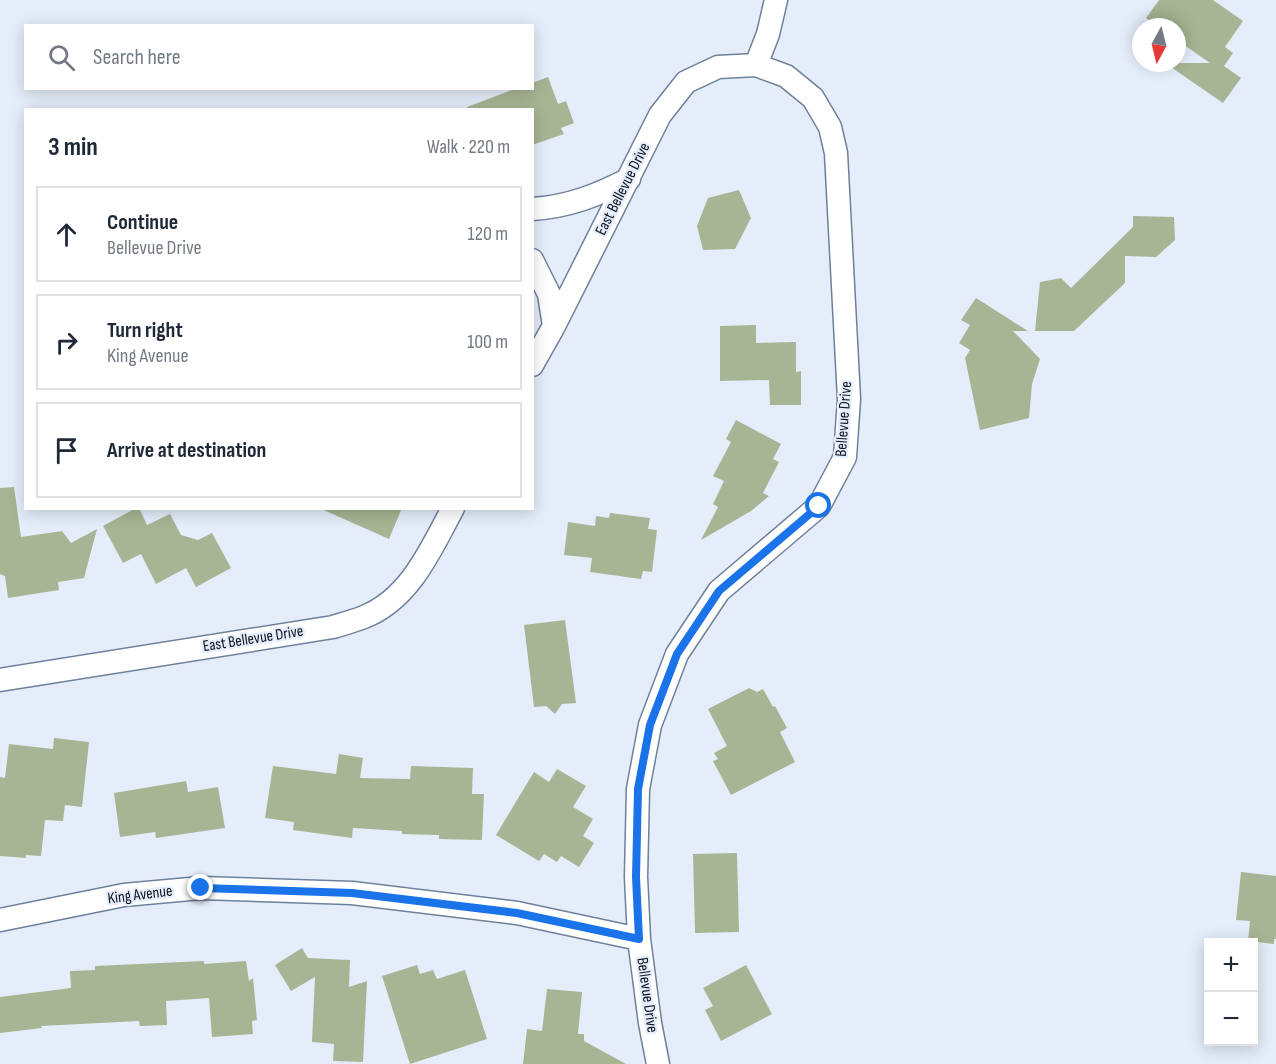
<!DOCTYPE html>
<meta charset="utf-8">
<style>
body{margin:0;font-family:"Sofia Sans Condensed",sans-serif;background:#f6f6f7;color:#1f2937}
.controls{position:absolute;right:18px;bottom:18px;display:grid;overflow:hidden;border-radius:0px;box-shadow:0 3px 15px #0003}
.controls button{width:54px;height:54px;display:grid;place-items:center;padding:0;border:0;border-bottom:2px solid #e0e1e3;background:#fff;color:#1f2937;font:30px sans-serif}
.compass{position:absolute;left:1132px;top:18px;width:54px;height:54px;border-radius:50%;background:#fff;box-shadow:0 3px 15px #0003;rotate:187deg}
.stop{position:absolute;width:18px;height:18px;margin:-14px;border:4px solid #1a73e8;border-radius:50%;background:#fff}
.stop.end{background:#1a73e8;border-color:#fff;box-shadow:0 2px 6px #0008}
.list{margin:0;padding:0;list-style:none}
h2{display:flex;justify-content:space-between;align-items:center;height:78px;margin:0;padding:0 24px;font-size:26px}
h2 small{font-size:20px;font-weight:400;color:#747a83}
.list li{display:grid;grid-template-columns:39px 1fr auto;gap:18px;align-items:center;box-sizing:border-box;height:96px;margin:0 12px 12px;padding:0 12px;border:2px solid #e0e1e3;border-radius:0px}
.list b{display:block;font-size:22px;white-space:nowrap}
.list p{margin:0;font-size:20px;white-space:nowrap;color:#747a83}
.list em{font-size:20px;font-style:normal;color:#747a83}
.icon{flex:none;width:33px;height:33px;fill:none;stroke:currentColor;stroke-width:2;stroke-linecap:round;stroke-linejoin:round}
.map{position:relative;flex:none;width:1276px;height:1064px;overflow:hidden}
.search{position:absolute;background:#fff;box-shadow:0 3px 15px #0003;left:24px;top:24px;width:510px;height:66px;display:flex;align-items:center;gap:15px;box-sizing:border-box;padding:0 21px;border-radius:0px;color:#747a83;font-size:22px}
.panel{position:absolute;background:#fff;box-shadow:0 3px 15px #0003;left:24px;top:108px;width:510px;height:402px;border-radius:0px}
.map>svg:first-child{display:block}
.building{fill:#a7b594}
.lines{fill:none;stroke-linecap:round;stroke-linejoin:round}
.minor-casing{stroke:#6d819c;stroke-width:25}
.minor{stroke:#fff;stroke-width:22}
.route{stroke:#1a73e8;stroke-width:8}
.labels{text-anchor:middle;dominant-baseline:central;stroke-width:4.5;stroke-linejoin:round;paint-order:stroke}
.street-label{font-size:16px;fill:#0b121c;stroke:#e5edfa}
</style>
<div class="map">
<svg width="1276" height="1064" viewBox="0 0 1276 1064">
<rect width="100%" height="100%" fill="#e5edfa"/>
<!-- building -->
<path class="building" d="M 1159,0 L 1213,0 L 1243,21 L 1225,47 L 1233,53 L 1224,66 L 1241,78 L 1223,103 L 1165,63 L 1210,63 L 1177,40 L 1177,27 L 1159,27 L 1146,18 Z
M 548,77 L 558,104 L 566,101 L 574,123 L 561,128 L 564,134 L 532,145 L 532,110 L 468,110 L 467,107 L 517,88 L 532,88 L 532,83 Z
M 739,190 L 751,218 L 735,249 L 703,250 L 697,226 L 708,198 Z
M 1133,216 L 1174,217 L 1175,240 L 1156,257 L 1125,256 L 1125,283 L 1074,331 L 1035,331 L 1040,282 L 1061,278 L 1071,288 L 1133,227 Z
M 976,298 L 1028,331 L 1013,331 L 1040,359 L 1032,384 L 1029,418 L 980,430 L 965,358 L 970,350 L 959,343 L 970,325 L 961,320 Z
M 756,325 L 756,343 L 796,342 L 796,372 L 801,371 L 801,405 L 770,405 L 769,380 L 720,381 L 720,326 Z
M 736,420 L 781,444 L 773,459 L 779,462 L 763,493 L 769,496 L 751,511 L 701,540 L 718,507 L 713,504 L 724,481 L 713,476 L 731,442 L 726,439 Z
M 14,487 L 21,537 L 62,531 L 71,543 L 97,529 L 84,578 L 58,582 L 59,590 L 8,598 L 5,576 L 0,574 L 0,488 Z
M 136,508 L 139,508 L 147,525 L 170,514 L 181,535 L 198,540 L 212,533 L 231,568 L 196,587 L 186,568 L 156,584 L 141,554 L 123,563 L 103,526 Z
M 319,508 L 402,508 L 389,539 Z
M 610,513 L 650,518 L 648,529 L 657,530 L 652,572 L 643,571 L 641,579 L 590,572 L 592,558 L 564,555 L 568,522 L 595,526 L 596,516 L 609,518 Z
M 565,620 L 576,703 L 562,704 L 555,714 L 546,706 L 534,707 L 524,625 Z
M 749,688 L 757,692 L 763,689 L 773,707 L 775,706 L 787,728 L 780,732 L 795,762 L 731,795 L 713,761 L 718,759 L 714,753 L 727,746 L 708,709 Z
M 54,738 L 89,742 L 82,807 L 65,805 L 63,821 L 45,820 L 41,856 L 26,855 L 26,858 L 0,856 L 0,777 L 5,778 L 9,744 L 53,749 Z
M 339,754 L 363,758 L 360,778 L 410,779 L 411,766 L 473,768 L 472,794 L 484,794 L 482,840 L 439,839 L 439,835 L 402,834 L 402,831 L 353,828 L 352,838 L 293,830 L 294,822 L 265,818 L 273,766 L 336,774 Z
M 557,769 L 586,786 L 573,807 L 593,819 L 583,836 L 594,843 L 579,867 L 561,856 L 557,862 L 544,854 L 539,861 L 496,835 L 534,772 L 549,782 Z
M 186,781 L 188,792 L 218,787 L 225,828 L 156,838 L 155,832 L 120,837 L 114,793 Z
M 737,853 L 739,932 L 695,933 L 693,854 Z
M 1241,872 L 1276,876 L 1276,939 L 1274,939 L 1274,944 L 1248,941 L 1250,921 L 1236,920 Z
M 302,948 L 308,958 L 350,960 L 349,987 L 367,981 L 363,1062 L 333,1061 L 334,1044 L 312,1042 L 315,977 L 291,991 L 275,965 Z
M 204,961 L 204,964 L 246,961 L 249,981 L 253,978 L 257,1020 L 252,1021 L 253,1034 L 212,1037 L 209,998 L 166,1001 L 167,1025 L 140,1026 L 139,1021 L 41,1026 L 42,1028 L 0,1033 L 0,997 L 71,988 L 70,971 L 95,970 L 95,966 Z
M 417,965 L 420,974 L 433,970 L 437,979 L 465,970 L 487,1039 L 410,1064 L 382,976 Z
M 746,965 L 772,1014 L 721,1041 L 705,1010 L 713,1006 L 703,988 Z
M 547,989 L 582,992 L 578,1034 L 584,1034 L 584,1041 L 626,1064 L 523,1064 L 527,1029 L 542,1031 Z"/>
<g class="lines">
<!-- minor casing -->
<g class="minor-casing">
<path id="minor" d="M 756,65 L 768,34 L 776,0
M 532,209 C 568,207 598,195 629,179
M 532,260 L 549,294 L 554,326
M 532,365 L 554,326 L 660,115 L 686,82 L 718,67 L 756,65 L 786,76 L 813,98 L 830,127 L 836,153 L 849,399 L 845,457 L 819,506 L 719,591 L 677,654 L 650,725 L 638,789 L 636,877 L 639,939 L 650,1023 L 658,1064
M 0,680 L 333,627 C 343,624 354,621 364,617 C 410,599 431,549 453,508
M 0,920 L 124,895 L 201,888 L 352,893 L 517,913 L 639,939"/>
</g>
<!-- minor -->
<use href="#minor" class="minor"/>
</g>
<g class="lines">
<!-- route -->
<path class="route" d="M 201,888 L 352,893 L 517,913 L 639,939 L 636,877 L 638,789 L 650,725 L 677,654 L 719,591 L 819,506"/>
</g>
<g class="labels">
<!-- street labels -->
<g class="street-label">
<text transform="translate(623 189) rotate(-63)">East Bellevue Drive</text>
<text transform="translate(844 419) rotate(-86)">Bellevue Drive</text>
<text transform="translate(253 639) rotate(-9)">East Bellevue Drive</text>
<text transform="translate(140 895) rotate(-7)">King Avenue</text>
<text transform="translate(647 995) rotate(82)">Bellevue Drive</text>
</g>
</g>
</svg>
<div class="controls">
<button>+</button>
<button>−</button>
</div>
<svg class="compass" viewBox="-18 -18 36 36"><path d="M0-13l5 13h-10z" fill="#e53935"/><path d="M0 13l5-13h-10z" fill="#747a83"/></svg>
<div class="stop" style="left:819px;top:506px"></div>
<div class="stop end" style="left:201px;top:888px"></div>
<div class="search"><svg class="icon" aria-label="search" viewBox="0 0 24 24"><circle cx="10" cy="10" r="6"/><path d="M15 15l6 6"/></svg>Search here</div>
<section class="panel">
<h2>3 min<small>Walk · 220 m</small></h2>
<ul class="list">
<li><svg class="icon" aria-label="ahead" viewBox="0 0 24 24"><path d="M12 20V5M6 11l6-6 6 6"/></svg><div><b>Continue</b><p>Bellevue Drive</p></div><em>120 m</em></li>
<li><svg class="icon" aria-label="right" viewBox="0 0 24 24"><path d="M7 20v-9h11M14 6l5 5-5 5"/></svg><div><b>Turn right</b><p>King Avenue</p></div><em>100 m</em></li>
<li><svg class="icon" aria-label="arrive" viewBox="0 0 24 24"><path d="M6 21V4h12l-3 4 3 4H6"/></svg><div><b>Arrive at destination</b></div></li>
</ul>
</section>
</div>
